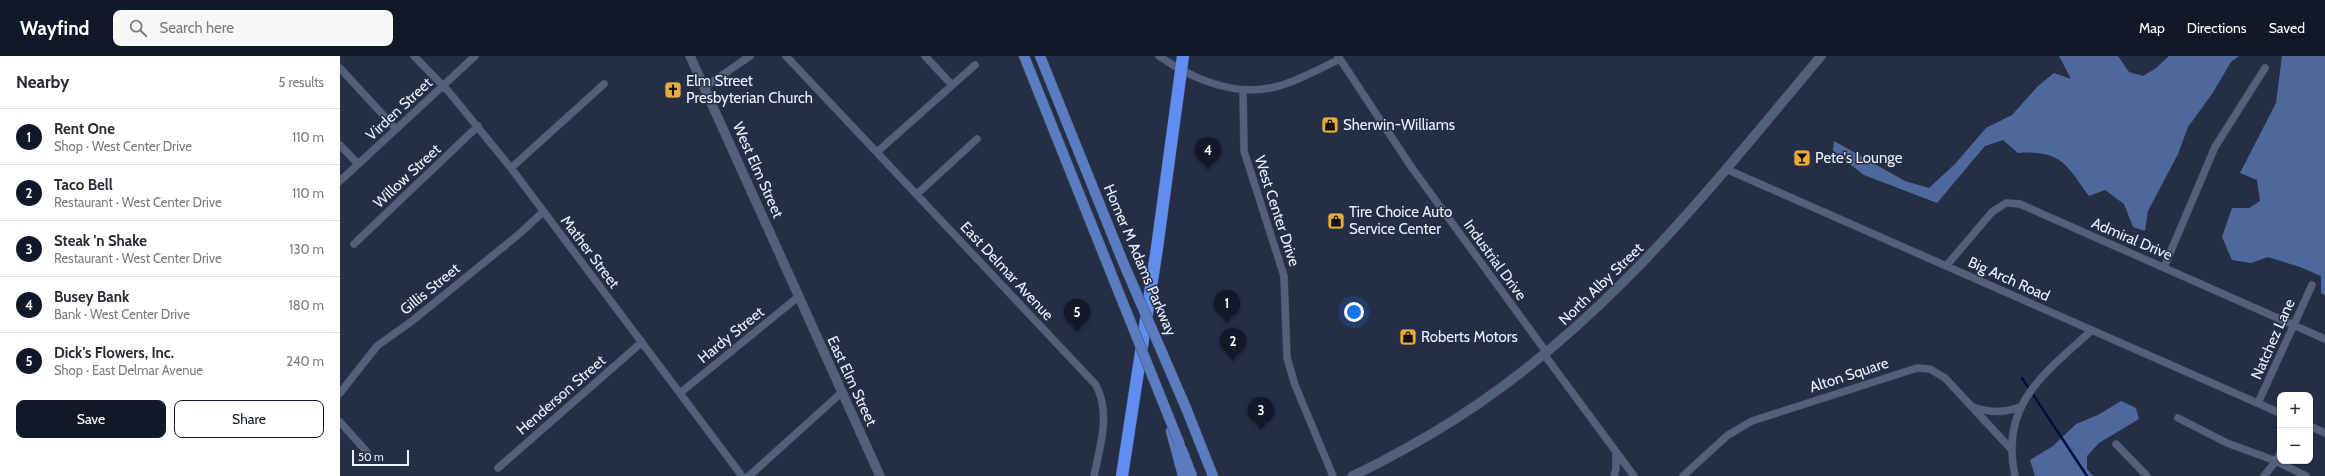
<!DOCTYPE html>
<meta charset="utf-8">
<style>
body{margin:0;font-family:Cabin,sans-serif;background:#f7f7f7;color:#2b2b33}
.controls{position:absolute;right:12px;bottom:12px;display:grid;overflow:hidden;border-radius:8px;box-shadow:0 1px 3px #0004}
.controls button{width:36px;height:36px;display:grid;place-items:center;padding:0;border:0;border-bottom:1px solid #e1e1e2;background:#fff;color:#2b2b33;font:20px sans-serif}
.scale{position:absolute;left:12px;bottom:10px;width:57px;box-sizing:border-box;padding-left:4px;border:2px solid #eaf0fd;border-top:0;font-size:11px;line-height:14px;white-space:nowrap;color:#eaf0fd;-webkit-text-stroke:3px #242f46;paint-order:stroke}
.you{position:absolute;left:1014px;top:256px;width:14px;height:14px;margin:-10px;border:3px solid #fff;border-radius:50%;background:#1a73e8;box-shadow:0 0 0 6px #1a73e833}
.badge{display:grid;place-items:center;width:26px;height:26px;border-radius:50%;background:#111827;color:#fff;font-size:13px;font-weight:700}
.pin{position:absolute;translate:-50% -33px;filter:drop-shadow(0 1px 2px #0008)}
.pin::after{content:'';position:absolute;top:21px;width:14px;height:12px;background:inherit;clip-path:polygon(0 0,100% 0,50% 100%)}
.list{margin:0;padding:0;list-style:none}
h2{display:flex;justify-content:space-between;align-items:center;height:52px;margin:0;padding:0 16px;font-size:17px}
h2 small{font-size:13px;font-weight:400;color:#7c7c81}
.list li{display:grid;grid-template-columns:26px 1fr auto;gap:12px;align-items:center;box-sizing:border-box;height:56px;padding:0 16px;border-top:1px solid #e1e1e2}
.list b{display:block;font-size:15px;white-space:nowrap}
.list p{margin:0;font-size:13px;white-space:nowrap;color:#7c7c81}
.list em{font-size:13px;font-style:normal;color:#7c7c81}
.actions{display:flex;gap:8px;padding:12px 16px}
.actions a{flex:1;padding:9px 0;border:1px solid #111827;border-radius:8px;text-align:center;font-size:14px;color:#111827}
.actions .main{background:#111827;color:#fff}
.icon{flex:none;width:22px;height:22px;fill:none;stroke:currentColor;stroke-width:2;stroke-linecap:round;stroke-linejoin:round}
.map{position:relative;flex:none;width:1985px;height:420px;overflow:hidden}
header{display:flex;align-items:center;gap:24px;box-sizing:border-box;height:56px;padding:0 20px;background:#111827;color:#fff}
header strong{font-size:19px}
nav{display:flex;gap:22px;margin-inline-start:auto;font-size:14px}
.search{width:280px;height:36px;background:#f7f7f7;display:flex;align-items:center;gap:10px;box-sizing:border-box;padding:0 14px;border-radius:8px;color:#7c7c81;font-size:15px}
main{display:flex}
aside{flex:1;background:#fff}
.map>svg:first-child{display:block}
.forest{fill:#4e689d}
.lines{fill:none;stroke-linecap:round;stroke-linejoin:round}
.stream{stroke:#010f3c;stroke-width:2.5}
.street-casing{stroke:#414b5e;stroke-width:8}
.secondary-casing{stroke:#414b5e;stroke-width:10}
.primary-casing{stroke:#414b5e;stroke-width:11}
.highway-casing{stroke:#414b5e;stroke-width:13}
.street{stroke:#53607a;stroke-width:7}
.secondary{stroke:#53607a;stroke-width:9}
.primary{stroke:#5b7cc1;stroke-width:10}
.highway{stroke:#608ef0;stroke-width:12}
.primary-bridge-casing{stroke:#414b5e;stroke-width:11;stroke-linecap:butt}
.primary-bridge{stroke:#5b7cc1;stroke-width:10}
.labels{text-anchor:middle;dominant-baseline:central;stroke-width:3;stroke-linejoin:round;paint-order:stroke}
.poi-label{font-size:15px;fill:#eaf0fd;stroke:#242f46;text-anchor:start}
.street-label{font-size:15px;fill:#eaf0fd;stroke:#242f46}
</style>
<header>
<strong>Wayfind</strong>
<div class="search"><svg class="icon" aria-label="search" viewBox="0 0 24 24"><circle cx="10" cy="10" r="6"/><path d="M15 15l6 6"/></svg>Search here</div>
<nav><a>Map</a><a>Directions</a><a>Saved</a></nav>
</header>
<main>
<aside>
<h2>Nearby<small>5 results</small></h2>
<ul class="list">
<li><span class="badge">1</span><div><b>Rent One</b><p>Shop · West Center Drive</p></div><em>110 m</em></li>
<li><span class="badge">2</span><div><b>Taco Bell</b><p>Restaurant · West Center Drive</p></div><em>110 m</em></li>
<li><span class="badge">3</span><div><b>Steak 'n Shake</b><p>Restaurant · West Center Drive</p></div><em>130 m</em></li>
<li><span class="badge">4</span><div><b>Busey Bank</b><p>Bank · West Center Drive</p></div><em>180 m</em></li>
<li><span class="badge">5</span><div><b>Dick's Flowers, Inc.</b><p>Shop · East Delmar Avenue</p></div><em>240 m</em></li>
</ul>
<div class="actions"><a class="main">Save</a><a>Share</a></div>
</aside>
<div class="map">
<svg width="1985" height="420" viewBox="0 0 1985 420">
<rect width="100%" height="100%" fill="#242f46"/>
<!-- forest -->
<path class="forest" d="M 1719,0 L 1778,0 L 1789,16 L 1803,20 L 1816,12 L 1829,0 L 1899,0 L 1891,6 L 1872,38 L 1848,71 L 1838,98 L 1808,155 L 1805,175 L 1793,171 L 1784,148 L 1765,134 L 1749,140 C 1726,108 1721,94 1678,97 L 1663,84 L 1645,90 L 1597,147 L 1524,119 L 1493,95 L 1494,85 L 1565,125 L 1589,132 L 1615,108 L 1646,72 L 1672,59 L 1698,30 L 1714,17 L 1731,23 Z
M 1942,0 L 1985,0 L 1985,239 L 1981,237 L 1981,220 L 1960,211 L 1928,201 L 1911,207 L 1892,204 L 1882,181 L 1892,152 L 1909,152 L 1920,145 L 1917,124 L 1900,117 L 1936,47 Z
M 1781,345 L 1796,352 L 1799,363 L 1759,387 L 1747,400 L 1747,413 L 1753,420 L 1695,420 L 1690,404 L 1713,390 L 1736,368 L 1758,359 Z"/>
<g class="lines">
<!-- stream -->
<path class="stream" d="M 1682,322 L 1747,420"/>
<!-- street casing -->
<g class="street-casing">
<path id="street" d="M 74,0 L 109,36 L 171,112 L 402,420
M 446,0 L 756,329 C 771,358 760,390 754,420
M 585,0 L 612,29
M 819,0 C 854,24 899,43 942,29 C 962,23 981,12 1000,3
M 998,0 L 1072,112 L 1207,297 L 1206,301 L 1294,420
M 0,12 L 56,73
M 365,31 L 410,0
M 903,34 L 904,95 L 944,220 L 947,302 L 955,329 L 993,420
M 0,89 L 18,108
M 537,96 L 635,9
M 171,112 L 264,28
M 1386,113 L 1940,357
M 0,125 L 135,0
M 577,138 L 637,83
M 14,188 L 138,70
M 1607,209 L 1652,156 L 1666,147 L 1680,148 L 1985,283
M 1824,211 L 1875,91 L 1925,12
M 0,337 L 37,290 L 72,265 L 178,179 L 203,156
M 340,337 L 458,241
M 1918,347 L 1972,229
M 1633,351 C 1651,357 1662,357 1680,351
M 1838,362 L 1887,387 L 1936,405 L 1966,420
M 0,366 L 27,396
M 1970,370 L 1985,377
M 1776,388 L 1807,420
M 158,412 L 302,286
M 409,420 L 501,337
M 1274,420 L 1276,413 L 1276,396
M 1343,420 L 1388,379 L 1412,365 L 1577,312 L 1590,313 L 1605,322 L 1672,394
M 1675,420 C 1659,348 1705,317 1752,274
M 1924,420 L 1936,405 L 1940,397"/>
</g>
<!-- secondary casing -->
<g class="secondary-casing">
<path id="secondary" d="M 350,0 L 540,420
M 1012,420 C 1039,408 1065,393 1091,378 C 1255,281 1361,143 1481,0"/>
</g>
<!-- primary casing -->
<g class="primary-casing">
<path id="primary" d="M 684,0 L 779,237
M 700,0 L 783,206
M 846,352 L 873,420
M 831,375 L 843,420
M 842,394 L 852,420"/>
</g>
<!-- highway casing -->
<g class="highway-casing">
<path id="highway" d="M 782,420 L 817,192 L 843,0"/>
</g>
<!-- street -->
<use href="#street" class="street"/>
<!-- secondary -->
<use href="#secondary" class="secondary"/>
<!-- primary -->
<use href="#primary" class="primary"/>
<!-- highway -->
<use href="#highway" class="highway"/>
<!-- primary-bridge casing -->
<g class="primary-bridge-casing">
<path id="primary-bridge" d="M 783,206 L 846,352
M 779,237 L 840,389"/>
</g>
<!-- primary-bridge -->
<use href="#primary-bridge" class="primary-bridge"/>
</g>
<!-- icons -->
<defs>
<g id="church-square" transform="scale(0.9)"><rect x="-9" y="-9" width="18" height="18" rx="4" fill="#e9ab38" stroke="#242f46"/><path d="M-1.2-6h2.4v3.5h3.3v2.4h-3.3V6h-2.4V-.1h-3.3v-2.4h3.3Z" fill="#111"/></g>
<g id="shop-square" transform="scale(0.9)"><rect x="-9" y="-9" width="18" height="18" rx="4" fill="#e9ab38" stroke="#242f46"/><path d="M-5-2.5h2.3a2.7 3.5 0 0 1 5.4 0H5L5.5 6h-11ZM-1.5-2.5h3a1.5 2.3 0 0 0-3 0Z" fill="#111"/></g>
<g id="bar-square" transform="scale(0.9)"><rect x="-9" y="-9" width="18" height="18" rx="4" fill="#e9ab38" stroke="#242f46"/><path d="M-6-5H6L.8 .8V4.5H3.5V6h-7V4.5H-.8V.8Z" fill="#111"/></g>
</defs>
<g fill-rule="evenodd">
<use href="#church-square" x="333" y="34"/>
<use href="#shop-square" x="990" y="69"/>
<use href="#bar-square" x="1462" y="102"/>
<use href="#shop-square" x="996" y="165"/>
<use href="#shop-square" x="1068" y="281"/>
</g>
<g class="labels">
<!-- poi labels -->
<g class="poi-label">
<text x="346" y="25">Elm Street<tspan x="346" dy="17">Presbyterian Church</tspan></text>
<text x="1003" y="69">Sherwin-Williams</text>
<text x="1475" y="102">Pete's Lounge</text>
<text x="1009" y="156">Tire Choice Auto<tspan x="1009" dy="17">Service Center</tspan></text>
<text x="1081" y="281">Roberts Motors</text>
</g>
<!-- street labels -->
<g class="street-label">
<text transform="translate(59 53) rotate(-43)">Virden Street</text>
<text transform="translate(418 114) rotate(66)">West Elm Street</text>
<text transform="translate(67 120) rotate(-43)">Willow Street</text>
<text transform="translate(937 155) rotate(72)">West Center Drive</text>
<text transform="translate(1792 183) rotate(23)">Admiral Drive</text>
<text transform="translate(250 196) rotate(53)">Mather Street</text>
<text transform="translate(800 204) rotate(67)">Homer M Adams Parkway</text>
<text transform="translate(1155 204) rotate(54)">Industrial Drive</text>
<text transform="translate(667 215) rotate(47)">East Delmar Avenue</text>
<text transform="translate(1669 223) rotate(24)">Big Arch Road</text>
<text transform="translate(1261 228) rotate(-44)">North Alby Street</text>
<text transform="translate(90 233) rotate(-39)">Gillis Street</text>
<text transform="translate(391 279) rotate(-39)">Hardy Street</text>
<text transform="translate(1933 283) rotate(-66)">Natchez Lane</text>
<text transform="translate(1509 319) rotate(-18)">Alton Square</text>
<text transform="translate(512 325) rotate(65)">East Elm Street</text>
<text transform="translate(221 339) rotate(-41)">Henderson Street</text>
</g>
</g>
</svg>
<div class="controls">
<button>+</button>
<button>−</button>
</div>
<div class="scale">50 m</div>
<div class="you"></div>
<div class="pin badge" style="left:887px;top:267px">1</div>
<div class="pin badge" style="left:893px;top:305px">2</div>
<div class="pin badge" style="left:921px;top:374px">3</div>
<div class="pin badge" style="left:868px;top:114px">4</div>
<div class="pin badge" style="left:737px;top:276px">5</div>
</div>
</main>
